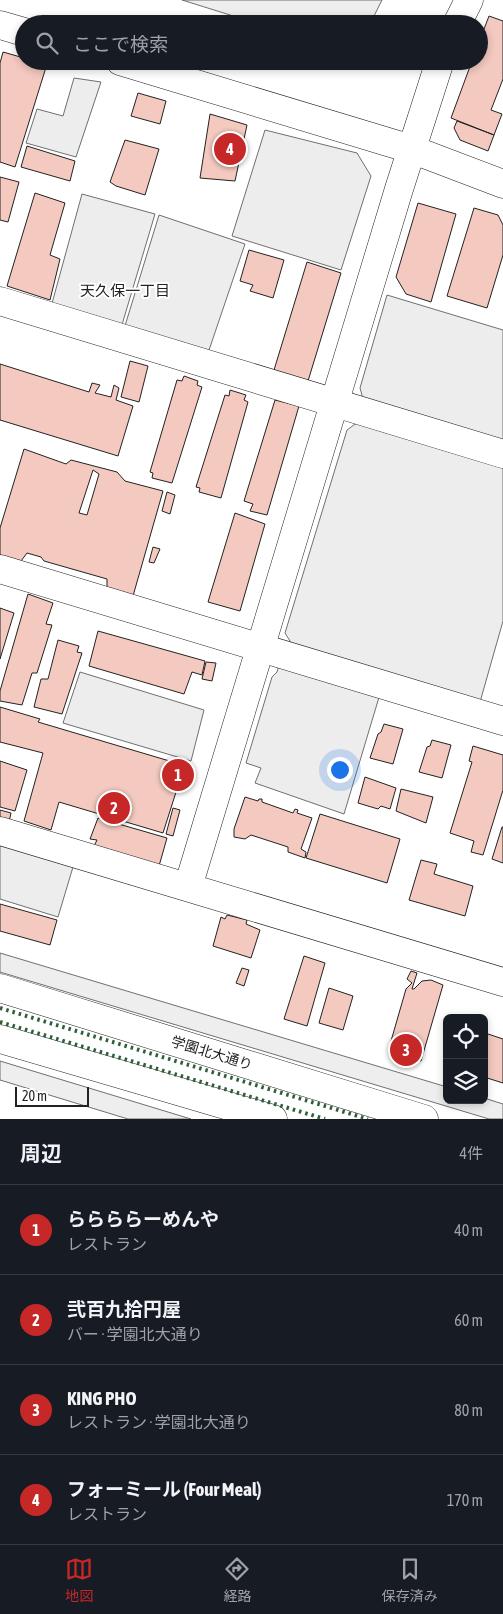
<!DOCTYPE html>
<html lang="ja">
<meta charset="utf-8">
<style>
body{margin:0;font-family:"Asap Condensed","Noto Sans JP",sans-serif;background:#242831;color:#f1f3f6}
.controls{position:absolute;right:15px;bottom:15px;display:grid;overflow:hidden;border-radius:8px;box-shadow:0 2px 8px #0003}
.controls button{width:45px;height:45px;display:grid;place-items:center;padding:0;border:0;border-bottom:1px solid #363941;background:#171b24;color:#f1f3f6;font:25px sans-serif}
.scale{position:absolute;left:15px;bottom:12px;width:74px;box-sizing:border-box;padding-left:5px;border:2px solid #222;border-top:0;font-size:14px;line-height:18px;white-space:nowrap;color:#222;-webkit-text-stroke:4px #fff;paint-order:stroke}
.you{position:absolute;left:339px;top:769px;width:18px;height:18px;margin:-12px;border:4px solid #fff;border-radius:50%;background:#1a73e8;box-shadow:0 0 0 8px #1a73e833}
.badge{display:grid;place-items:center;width:32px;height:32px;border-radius:50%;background:#c62828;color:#fff;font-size:16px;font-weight:700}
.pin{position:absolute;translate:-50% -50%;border:2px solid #fff;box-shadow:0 1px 5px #0006}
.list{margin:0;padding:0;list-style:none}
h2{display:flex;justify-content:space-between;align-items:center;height:65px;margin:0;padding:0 20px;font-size:21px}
h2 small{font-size:16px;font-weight:400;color:#9ea1a6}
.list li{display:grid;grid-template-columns:32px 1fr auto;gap:15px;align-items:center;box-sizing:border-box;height:90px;padding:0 20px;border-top:1px solid #363941}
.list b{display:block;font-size:19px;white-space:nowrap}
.list p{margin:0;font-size:16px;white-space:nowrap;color:#9ea1a6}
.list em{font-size:16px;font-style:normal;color:#9ea1a6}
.icon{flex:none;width:28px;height:28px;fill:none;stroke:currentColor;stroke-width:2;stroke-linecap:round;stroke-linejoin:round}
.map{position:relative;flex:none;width:503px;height:1119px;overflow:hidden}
.search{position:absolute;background:#171b24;box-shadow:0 2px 8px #0003;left:15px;right:15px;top:15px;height:55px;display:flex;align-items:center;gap:12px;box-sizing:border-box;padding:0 18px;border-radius:28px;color:#9ea1a6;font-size:19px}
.sheet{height:425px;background:#171b24}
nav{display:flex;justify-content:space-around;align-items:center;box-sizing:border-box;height:70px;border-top:1px solid #363941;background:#171b24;font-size:14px;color:#9ea1a6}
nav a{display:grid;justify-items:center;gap:2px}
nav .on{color:#c62828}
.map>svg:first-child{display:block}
.green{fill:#eee;stroke:#6f6f6f}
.parking{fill:#ededed;stroke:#6f6f6f}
.building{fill:#f3c9c0;stroke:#222;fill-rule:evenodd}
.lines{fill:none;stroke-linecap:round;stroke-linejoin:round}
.minor-casing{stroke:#222;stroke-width:29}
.major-casing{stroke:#222;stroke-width:29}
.minor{stroke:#fff;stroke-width:28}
.major{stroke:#fff;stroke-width:28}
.hedge{stroke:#2f5e38;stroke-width:4;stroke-dasharray:2.5 4;stroke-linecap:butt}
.labels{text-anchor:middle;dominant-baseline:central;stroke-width:4;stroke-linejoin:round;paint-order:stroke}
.street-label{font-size:14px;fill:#222;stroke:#fff}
.neighbourhood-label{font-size:15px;fill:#222;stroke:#fff}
</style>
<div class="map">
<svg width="503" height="1119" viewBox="0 0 503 1119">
<rect width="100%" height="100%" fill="#fff"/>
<!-- green -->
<path class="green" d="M 182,0 L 382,0 L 370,24 L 259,24 Z
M 0,953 L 447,1087 L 447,1100 L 484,1100 L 484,1098 L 503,1104 L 503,1119 L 489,1119 L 0,972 Z
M 0,1061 L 191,1119 L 128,1119 L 0,1080 Z"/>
<!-- parking -->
<path class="parking" d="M 74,78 L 101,82 L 76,157 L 26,143 L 37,109 L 63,116 Z
M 265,130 L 357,153 L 371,176 L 341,270 L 232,236 Z
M 82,194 L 155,214 L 121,328 L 51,307 Z
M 159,215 L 245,244 L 207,356 L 124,329 Z
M 387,295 L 503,330 L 503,441 L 363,399 L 360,388 Z
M 358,422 L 503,467 L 503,621 L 480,702 L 293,646 L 285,633 L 347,430 Z
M 280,661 L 380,694 L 344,814 L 255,783 L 261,768 L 246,763 L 272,677 L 277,672 Z
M 80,672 L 204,710 L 191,761 L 63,723 Z
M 0,845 L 73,867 L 58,917 L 0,899 Z"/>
<!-- building -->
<path class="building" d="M 489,16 L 503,21 L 503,79 L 491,110 L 502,114 L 494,135 L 451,118 L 472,61 L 479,61 L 479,42 Z
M 3,52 L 24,58 L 24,61 L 47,64 L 15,167 L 0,162 L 0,63 Z
M 138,93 L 166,101 L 160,124 L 131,116 Z
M 210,114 L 247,125 L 235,181 L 200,178 Z
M 457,121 L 494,135 L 488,151 L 460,140 L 454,128 Z
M 125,140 L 159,149 L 145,195 L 116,186 L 110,182 Z
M 27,146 L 75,161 L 70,181 L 21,167 Z
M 0,177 L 19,182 L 8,222 L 0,220 Z
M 35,193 L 65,203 L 50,255 L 60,259 L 50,300 L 7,286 Z
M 418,203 L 456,214 L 431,302 L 406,294 L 396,277 Z
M 474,208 L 498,215 L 503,225 L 503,255 L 487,308 L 447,296 Z
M 249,250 L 284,260 L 273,298 L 250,291 L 253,285 L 240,281 Z
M 307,262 L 341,273 L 308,381 L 274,370 Z
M 130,361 L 148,366 L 139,402 L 121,397 Z
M 0,364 L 89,392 L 92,383 L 100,385 L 95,393 L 111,397 L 114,385 L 119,388 L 116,400 L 133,406 L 118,456 L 0,420 Z
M 184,376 L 198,381 L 197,385 L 202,387 L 172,483 L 152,478 L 153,473 L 150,472 L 177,380 L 182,381 Z
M 230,390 L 246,395 L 244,400 L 248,402 L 221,498 L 199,492 L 200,488 L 196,487 L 225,395 L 229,396 Z
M 275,400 L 299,406 L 267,515 L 250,511 L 253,504 L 244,501 Z
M 24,449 L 66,464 L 71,460 L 117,472 L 125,481 L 163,491 L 133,596 L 107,587 L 107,579 L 44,561 L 41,557 L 27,553 L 21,561 L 0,555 L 0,528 ZM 93,470 L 99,474 L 87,515 L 79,513 Z
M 167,492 L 175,495 L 170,514 L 162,511 Z
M 235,513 L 265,524 L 240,611 L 208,602 Z
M 153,547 L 160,549 L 154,563 L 149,562 Z
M 28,594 L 53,603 L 46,624 L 52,625 L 37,673 L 32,673 L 22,705 L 0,701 L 0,691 Z
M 0,608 L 14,613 L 0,659 Z
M 98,631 L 205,661 L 202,675 L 192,672 L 184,694 L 89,666 Z
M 58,640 L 79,646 L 77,652 L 82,653 L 62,714 L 34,707 L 41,679 L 48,679 Z
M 206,662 L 216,663 L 212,681 L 202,679 Z
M 0,707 L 40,719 L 38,722 L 183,765 L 183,767 L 191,774 L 188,788 L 183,790 L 177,789 L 163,833 L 59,802 L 51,830 L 24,821 L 43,753 L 0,742 Z
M 384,724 L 403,729 L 393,764 L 370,758 L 378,734 L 381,732 Z
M 432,740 L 451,745 L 442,778 L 419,772 L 427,747 L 430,746 Z
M 473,746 L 503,755 L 503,790 L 483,855 L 471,852 L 474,841 L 450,833 L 472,762 L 469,761 Z
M 0,761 L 27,770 L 15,811 L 0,807 Z
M 365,777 L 396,788 L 390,809 L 381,806 L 378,809 L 358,803 Z
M 401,789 L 433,797 L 426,823 L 396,811 Z
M 245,797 L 258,801 L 259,799 L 262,799 L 262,802 L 293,813 L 295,809 L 298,810 L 297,813 L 312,818 L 301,849 L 306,852 L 305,858 L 288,852 L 288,847 L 251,835 L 245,839 L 234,837 L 234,829 Z
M 173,808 L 180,810 L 173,836 L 166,834 Z
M 0,810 L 11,813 L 9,822 L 0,819 Z
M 320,814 L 400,839 L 387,883 L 306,858 Z
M 98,818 L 167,838 L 159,866 L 94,846 L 97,840 L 90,839 Z
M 502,827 L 503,827 L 503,863 L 492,859 Z
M 421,860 L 437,864 L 434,874 L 473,886 L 465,916 L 409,900 Z
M 0,904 L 57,920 L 50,945 L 0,931 Z
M 227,915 L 247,920 L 246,924 L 260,930 L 251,958 L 213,946 L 221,917 L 225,919 Z
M 304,956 L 325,963 L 307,1026 L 284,1019 Z
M 242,968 L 249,970 L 244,986 L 236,983 Z
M 411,971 L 417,973 L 412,989 L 414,989 L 422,981 L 431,980 L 443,985 L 421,1061 L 391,1052 L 394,1044 L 391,1041 L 406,989 L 412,983 L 407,979 Z
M 329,988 L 353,996 L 343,1030 L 319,1023 Z
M 485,1033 L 503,1039 L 503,1083 L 484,1077 Z"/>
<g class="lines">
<!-- minor casing -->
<g class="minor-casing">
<path id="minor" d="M 457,24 L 469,0
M 0,25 L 24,32
M 120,61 L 411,149 L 503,184
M 0,301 L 503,454
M 0,569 L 503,721
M 0,831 L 503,982
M 188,887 L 399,189 L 440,61"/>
</g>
<!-- major casing -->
<g class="major-casing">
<path id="major" d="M 0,988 L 424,1119
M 0,1039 L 273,1119"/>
</g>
<!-- minor -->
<use href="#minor" class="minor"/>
<!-- major -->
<use href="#major" class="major"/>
<!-- hedge -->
<path class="hedge" d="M 0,1008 L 368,1119
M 0,1022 L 325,1119"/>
</g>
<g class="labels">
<!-- street labels -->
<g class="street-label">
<text transform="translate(212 1053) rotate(17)">学園北大通り</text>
</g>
<!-- neighbourhood labels -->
<g class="neighbourhood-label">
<text x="125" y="290">天久保一丁目</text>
</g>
</g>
</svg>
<div class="controls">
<button><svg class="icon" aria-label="locate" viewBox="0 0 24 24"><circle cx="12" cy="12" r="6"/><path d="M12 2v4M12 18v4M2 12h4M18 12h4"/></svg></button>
<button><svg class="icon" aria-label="layers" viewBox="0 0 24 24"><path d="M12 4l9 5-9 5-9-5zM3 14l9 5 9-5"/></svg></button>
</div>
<div class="scale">20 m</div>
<div class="you"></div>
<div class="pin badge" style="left:178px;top:775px">1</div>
<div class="pin badge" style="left:114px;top:808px">2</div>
<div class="pin badge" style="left:406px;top:1050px">3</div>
<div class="pin badge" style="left:230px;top:149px">4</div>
<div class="search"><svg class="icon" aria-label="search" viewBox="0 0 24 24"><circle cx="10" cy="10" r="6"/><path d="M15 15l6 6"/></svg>ここで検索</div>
</div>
<section class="sheet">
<h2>周辺<small>4件</small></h2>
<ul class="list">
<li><span class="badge">1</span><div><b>ららららーめんや</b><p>レストラン</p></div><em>40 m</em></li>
<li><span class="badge">2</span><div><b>弐百九拾円屋</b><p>バー · 学園北大通り</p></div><em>60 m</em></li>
<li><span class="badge">3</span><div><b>KING PHO</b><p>レストラン · 学園北大通り</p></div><em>80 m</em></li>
<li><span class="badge">4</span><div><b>フォーミール (Four Meal)</b><p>レストラン</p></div><em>170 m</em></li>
</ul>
</section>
<nav>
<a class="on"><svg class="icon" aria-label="map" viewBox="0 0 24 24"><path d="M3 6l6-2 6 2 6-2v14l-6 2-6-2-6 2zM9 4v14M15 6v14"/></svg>地図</a>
<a><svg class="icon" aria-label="directions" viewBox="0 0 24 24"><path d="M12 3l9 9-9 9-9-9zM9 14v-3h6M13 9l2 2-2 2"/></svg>経路</a>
<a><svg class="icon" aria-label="saved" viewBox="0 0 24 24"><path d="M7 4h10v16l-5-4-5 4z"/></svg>保存済み</a>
</nav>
